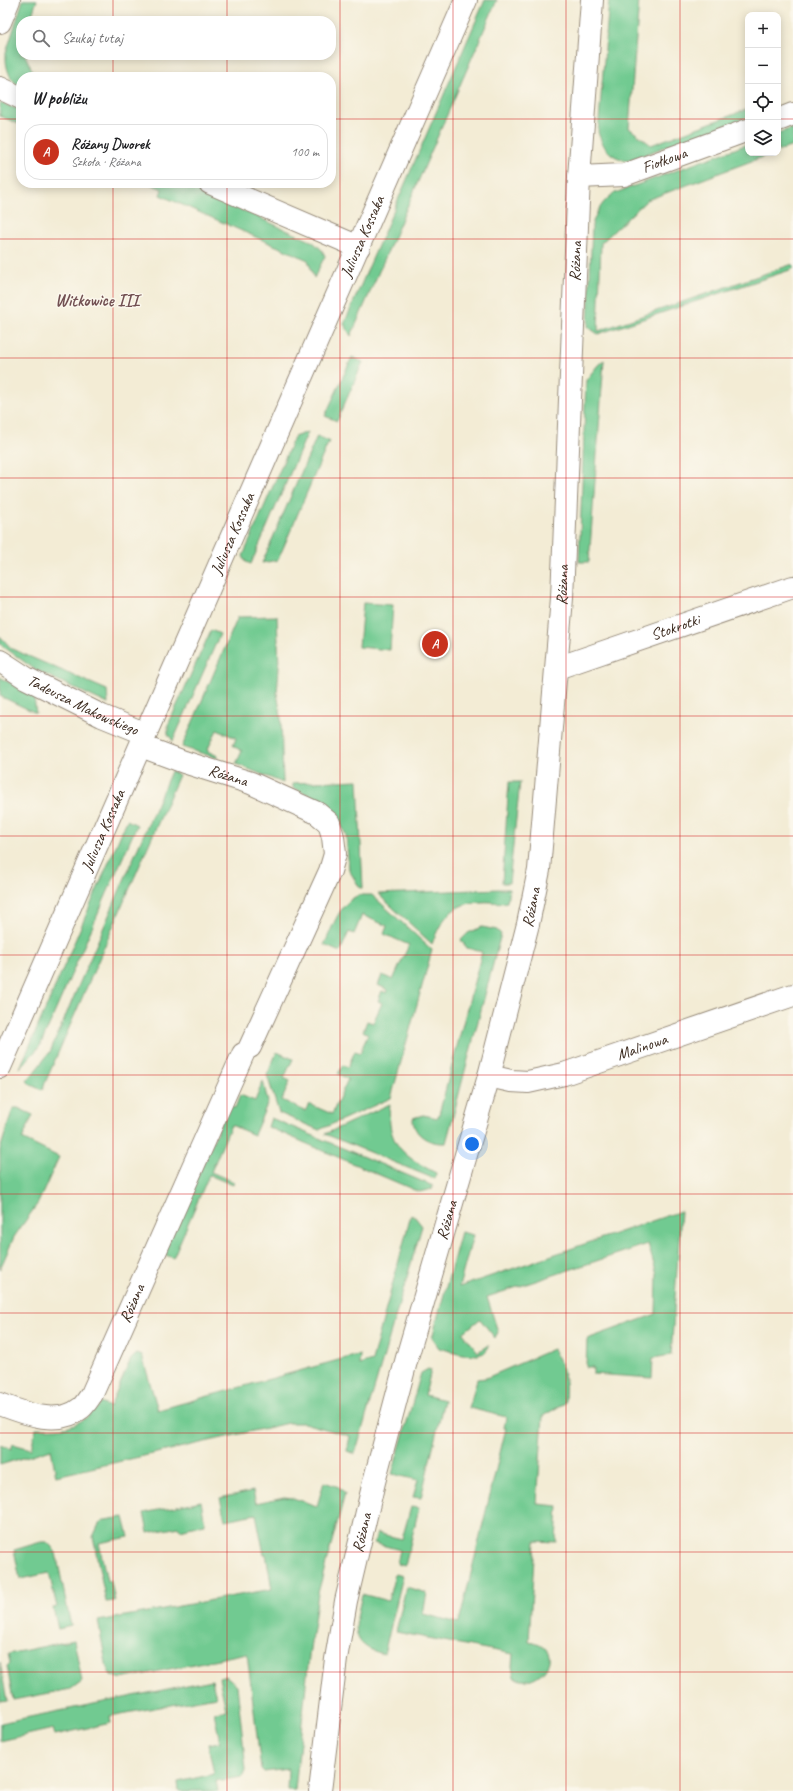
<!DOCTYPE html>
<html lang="pl">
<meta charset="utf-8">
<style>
body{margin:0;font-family:Caveat,sans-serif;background:#f2f2f2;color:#202124}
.controls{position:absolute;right:12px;top:12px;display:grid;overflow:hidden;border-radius:8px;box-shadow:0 2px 10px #0003}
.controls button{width:36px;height:36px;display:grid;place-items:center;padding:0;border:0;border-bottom:1px solid #e0e0e0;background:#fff;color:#202124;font:20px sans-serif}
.you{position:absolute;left:472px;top:1144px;width:14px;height:14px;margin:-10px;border:3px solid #fff;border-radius:50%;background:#1a73e8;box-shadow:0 0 0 6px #1a73e833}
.badge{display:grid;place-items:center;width:26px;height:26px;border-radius:50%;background:#c8321e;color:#fff;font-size:13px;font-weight:700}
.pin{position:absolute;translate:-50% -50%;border:2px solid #fff;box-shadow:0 1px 4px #0006}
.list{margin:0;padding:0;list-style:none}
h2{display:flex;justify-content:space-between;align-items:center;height:52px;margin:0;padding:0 16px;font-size:17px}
h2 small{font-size:13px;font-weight:400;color:#757577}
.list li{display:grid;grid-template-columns:26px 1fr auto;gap:12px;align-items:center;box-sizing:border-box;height:56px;margin:0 8px 8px;padding:0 8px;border:1px solid #e0e0e0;border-radius:16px}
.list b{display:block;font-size:15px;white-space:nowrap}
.list p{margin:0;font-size:13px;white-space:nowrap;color:#757577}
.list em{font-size:13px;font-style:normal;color:#757577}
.icon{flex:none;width:22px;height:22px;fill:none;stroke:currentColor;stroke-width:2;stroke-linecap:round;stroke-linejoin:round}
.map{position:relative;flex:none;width:793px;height:1791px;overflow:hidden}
.search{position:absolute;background:#fff;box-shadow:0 2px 10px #0003;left:16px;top:16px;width:320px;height:44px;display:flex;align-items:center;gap:10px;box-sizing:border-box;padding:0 14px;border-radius:16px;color:#757577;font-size:15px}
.panel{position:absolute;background:#fff;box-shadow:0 2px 10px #0003;left:16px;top:72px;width:320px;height:116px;border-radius:16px}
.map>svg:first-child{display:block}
.green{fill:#71ca91;stroke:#567a58}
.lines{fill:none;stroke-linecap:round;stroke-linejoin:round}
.minor-casing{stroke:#978b7a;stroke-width:24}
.minor{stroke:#fff;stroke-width:22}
.grid{fill:none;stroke:#d62828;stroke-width:1;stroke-opacity:0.55}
.labels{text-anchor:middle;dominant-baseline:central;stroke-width:3;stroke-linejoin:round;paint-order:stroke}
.street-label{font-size:16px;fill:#3b2a1e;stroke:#fbf7ec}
.neighbourhood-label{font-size:17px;font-weight:bold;fill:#725052;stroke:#fbf7ec}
</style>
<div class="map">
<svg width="793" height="1791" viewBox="0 0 793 1791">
<rect width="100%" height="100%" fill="#fbf7ec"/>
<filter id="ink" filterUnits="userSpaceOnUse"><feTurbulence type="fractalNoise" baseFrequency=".025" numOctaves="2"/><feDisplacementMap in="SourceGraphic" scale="8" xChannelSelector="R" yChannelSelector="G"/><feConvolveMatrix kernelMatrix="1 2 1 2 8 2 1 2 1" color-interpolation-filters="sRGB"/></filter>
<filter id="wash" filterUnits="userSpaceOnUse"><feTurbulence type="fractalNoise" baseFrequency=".012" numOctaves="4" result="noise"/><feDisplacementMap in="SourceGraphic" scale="16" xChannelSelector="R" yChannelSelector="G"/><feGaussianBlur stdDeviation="0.9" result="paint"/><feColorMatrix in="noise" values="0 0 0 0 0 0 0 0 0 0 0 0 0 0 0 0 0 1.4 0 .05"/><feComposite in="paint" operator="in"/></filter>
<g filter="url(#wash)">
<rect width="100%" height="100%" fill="#f3ecd5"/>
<!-- green -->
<path class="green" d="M 23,0 L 37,0 L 30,21 L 21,21 L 21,55 L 25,55 L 34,74 L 41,77 L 21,77 L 21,87 C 9,81 5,66 6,53 Z
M 485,0 L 497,0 L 351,336 L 344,324 Z
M 609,0 L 639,0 L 629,128 L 651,145 L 748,109 L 748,117 L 629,160 C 611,159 603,148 598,132 Z
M 0,103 L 21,110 L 21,125 L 0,116 Z
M 793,128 L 793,146 L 778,151 L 778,133 Z
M 748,144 L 748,153 L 773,153 L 647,200 L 601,243 L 598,331 L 793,264 L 793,269 L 598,334 L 588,327 L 592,225 C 596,212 603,200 615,193 Z
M 148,183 L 182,183 L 313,242 L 322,250 L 325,256 L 314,278 L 308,260 L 160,195 L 162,189 Z
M 352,357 L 363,362 L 337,421 L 325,416 Z
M 604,360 L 589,562 L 579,562 L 586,380 L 598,365 Z
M 308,432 L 251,564 L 246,562 L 243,556 L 294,437 Z
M 317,436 L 329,441 L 278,560 L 262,563 Z
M 363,603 L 393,605 L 390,650 L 359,647 Z
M 277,616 L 279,668 L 277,693 L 281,716 L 283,783 L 236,764 L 242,751 L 233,746 L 236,738 L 217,730 L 207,751 L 218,756 L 217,758 L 182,747 L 238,617 Z
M 211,630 L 220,634 L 173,741 L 168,734 L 168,725 Z
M 0,636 L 12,649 L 107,690 L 108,704 L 34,669 L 0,644 Z
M 0,677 L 34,697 L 36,713 L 0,696 Z
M 171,771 L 179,775 L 42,1090 L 31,1085 L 27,1081 L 50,1052 Z
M 358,780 L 363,888 L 360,888 L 349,870 L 346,835 L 335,812 L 323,801 L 293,788 L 293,783 Z
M 509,782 L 520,782 L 509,883 L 502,883 Z
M 127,820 L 137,825 L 40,1046 L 20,1068 Z
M 499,889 L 509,889 L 507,902 C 498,904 491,901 482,902 C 453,902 441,919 432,944 L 378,894 Z
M 359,895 L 372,895 L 432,950 L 391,1098 L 319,1130 L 279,1113 L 267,1075 L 277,1052 L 293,1059 L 284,1078 L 290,1081 L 282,1100 L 305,1111 L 309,1104 L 332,1114 L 348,1079 L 338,1074 L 343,1065 L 348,1067 L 355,1051 L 360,1053 L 368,1034 L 363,1031 L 367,1021 L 373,1023 L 382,1003 L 378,1001 L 382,991 L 387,993 L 388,990 L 378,985 L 382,975 L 393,980 L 409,945 L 384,934 L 387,926 L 362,915 L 354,934 L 349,932 L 340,952 L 324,945 C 333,927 339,903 359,895 Z
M 482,927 L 497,930 L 501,934 L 446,1143 C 430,1144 413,1136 413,1118 L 423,1115 L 438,1118 L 482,952 L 467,948 L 461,940 L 468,933 Z
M 263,1081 L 268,1102 L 254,1135 L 231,1125 L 211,1172 L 234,1182 L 233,1185 L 209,1175 L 173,1258 L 163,1254 L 229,1105 L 235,1108 L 240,1095 L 255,1101 Z
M 390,1104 C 386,1144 403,1156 436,1173 L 435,1179 L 325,1134 Z
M 13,1108 L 18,1108 L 33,1115 L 22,1139 L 59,1157 L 38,1203 L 14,1237 L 0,1269 L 0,1150 Z
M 271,1118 L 433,1186 L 432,1189 L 419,1192 L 268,1127 Z
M 681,1211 L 671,1355 L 653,1358 L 652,1378 L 593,1374 L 593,1367 L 586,1367 L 587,1339 L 656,1314 L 657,1275 L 648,1244 L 487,1297 L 498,1332 L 495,1338 L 480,1319 L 463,1333 L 478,1352 L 488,1345 L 489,1347 L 484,1353 L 478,1355 L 462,1354 L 439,1348 L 432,1338 L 461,1232 L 473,1235 L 459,1287 Z
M 411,1215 L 415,1217 L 422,1226 L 355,1454 L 347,1451 L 350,1436 L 304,1423 L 288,1423 L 56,1476 L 51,1449 L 0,1465 L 0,1445 L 11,1449 L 13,1444 L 31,1449 L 36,1428 C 67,1429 81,1427 101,1403 L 110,1407 L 131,1359 L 137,1354 L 142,1356 L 158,1410 L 342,1359 L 360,1355 L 359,1365 L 372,1361 Z
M 553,1349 C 566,1372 566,1378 565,1403 L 543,1416 L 537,1504 L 558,1506 L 556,1542 L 535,1541 L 529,1641 C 573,1650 535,1692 514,1677 L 512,1666 L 513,1654 L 396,1632 L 406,1587 L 427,1593 L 423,1614 L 459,1623 L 506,1428 L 504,1428 L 506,1417 L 469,1408 L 477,1379 L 486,1378 Z
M 428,1369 L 431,1370 L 425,1395 L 444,1400 L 421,1498 L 413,1497 L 418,1480 L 392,1474 L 421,1373 Z
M 324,1482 L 339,1487 L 345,1494 L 318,1593 L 309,1656 L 295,1790 L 287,1790 L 288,1769 L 264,1772 L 261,1769 L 247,1653 L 121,1679 L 110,1674 L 107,1668 L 98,1621 L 272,1589 L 266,1554 L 264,1554 L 256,1514 L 225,1520 L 220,1498 L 253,1491 L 256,1503 L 284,1497 L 293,1498 L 317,1506 Z
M 201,1501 L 205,1524 L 180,1530 L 179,1527 L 148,1533 L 144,1513 Z
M 411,1507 L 419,1508 L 405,1566 L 397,1564 L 400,1550 L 374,1543 L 377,1533 L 402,1539 Z
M 124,1517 L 129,1537 L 99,1543 L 107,1581 L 111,1581 L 115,1601 L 106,1602 L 93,1537 L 99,1524 L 105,1520 Z
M 41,1542 L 47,1542 L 52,1547 L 56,1553 L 71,1626 L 58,1629 L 53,1608 L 57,1607 L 49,1573 L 20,1579 L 14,1550 Z
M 395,1574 L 403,1576 L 384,1654 C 346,1645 356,1624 362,1594 L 388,1601 Z
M 74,1640 L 82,1681 L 71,1689 L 13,1700 L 7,1666 L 10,1663 L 8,1654 Z
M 0,1662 L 7,1701 L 0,1702 Z
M 226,1676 L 237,1685 L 246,1770 L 243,1777 L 216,1781 L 218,1791 L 179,1791 L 178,1782 L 214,1774 L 208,1744 L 220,1742 L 214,1712 L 226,1710 L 219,1678 Z
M 212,1680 L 216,1697 L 110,1716 L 111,1723 L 55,1735 L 53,1729 L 0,1741 L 0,1723 Z"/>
</g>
<g filter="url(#ink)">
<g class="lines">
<!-- minor casing -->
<g class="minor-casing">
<g id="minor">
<path d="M 0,22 L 9,0"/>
<path d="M 0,88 L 21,98"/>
<path d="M 778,120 L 793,114"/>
<path id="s1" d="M 579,177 L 624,175 L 748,130"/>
<path d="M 210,183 L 359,247"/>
<path id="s2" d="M 0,661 L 26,678 L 102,716 L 146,734"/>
<path id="s3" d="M 557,668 L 793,587"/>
<path id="s4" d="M 141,746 L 184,762 L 251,783 L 317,813 L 329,823 L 333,837 L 335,854 L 330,871 L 250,1047"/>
<path id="s5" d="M 0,1067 L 466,0"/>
<path id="s6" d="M 489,1076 L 511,1081 L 528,1082 L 564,1074 L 793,995"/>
<path id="s7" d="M 0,1404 C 24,1413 58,1427 81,1408 C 85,1405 89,1398 92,1394 L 243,1054"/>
<path id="s8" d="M 320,1791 L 336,1659 L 346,1601 L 374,1482 L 408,1354 L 489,1076 L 528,924 L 539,870 L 562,598 L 579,177 L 592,0"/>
</g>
</g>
<!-- minor -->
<use href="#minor" class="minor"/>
</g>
</g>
<!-- grid -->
<path class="grid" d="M 113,0 L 113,21M 227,0 L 227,21M 340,0 L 340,1791M 453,0 L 453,1791M 566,0 L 566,1791M 680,0 L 680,1791M 113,55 L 113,77M 227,55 L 227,77M 0,119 L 21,119M 331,119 L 748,119M 778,119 L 793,119M 113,183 L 113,1791M 227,183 L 227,1791M 0,239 L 793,239M 0,358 L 793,358M 0,478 L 793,478M 0,597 L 793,597M 0,716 L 793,716M 0,836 L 793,836M 0,955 L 793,955M 0,1075 L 793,1075M 0,1194 L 793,1194M 0,1313 L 793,1313M 0,1433 L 793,1433M 0,1552 L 793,1552M 0,1672 L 793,1672"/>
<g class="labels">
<!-- street labels -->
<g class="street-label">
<text stroke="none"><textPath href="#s1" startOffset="88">Fiołkowa</textPath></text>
<text stroke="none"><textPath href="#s5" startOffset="906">Juliusza Kossaka</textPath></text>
<text stroke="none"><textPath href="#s8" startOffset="1558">Różana</textPath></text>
<text stroke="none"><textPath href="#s5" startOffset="582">Juliusza Kossaka</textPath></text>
<text stroke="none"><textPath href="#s8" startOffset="1234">Różana</textPath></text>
<text stroke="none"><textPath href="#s3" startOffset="125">Stokrotki</textPath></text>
<text stroke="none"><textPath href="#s2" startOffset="94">Tadeusza Makowskiego</textPath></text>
<text stroke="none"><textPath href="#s4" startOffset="92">Różana</textPath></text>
<text stroke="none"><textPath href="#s5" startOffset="258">Juliusza Kossaka</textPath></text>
<text stroke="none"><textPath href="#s8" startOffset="910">Różana</textPath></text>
<text stroke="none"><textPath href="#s6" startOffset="159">Malinowa</textPath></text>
<text stroke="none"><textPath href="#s8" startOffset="586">Różana</textPath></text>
<text stroke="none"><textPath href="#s7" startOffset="202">Różana</textPath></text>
<text stroke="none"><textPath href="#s8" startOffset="262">Różana</textPath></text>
</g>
<!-- neighbourhood labels -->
<g class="neighbourhood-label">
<text x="97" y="300">Witkowice III</text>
</g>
</g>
</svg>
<div class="controls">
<button>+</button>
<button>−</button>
<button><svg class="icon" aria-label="locate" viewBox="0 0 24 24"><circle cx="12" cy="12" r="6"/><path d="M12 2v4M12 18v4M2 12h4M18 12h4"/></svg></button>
<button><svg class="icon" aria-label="layers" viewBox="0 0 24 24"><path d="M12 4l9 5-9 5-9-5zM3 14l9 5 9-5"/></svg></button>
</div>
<div class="you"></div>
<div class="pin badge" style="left:435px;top:644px">A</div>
<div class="search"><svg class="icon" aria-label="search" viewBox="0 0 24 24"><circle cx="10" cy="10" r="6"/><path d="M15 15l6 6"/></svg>Szukaj tutaj</div>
<section class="panel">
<h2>W pobliżu<small></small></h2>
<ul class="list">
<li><span class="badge">A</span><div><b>Różany Dworek</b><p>Szkoła · Różana</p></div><em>100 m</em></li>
</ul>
</section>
</div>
